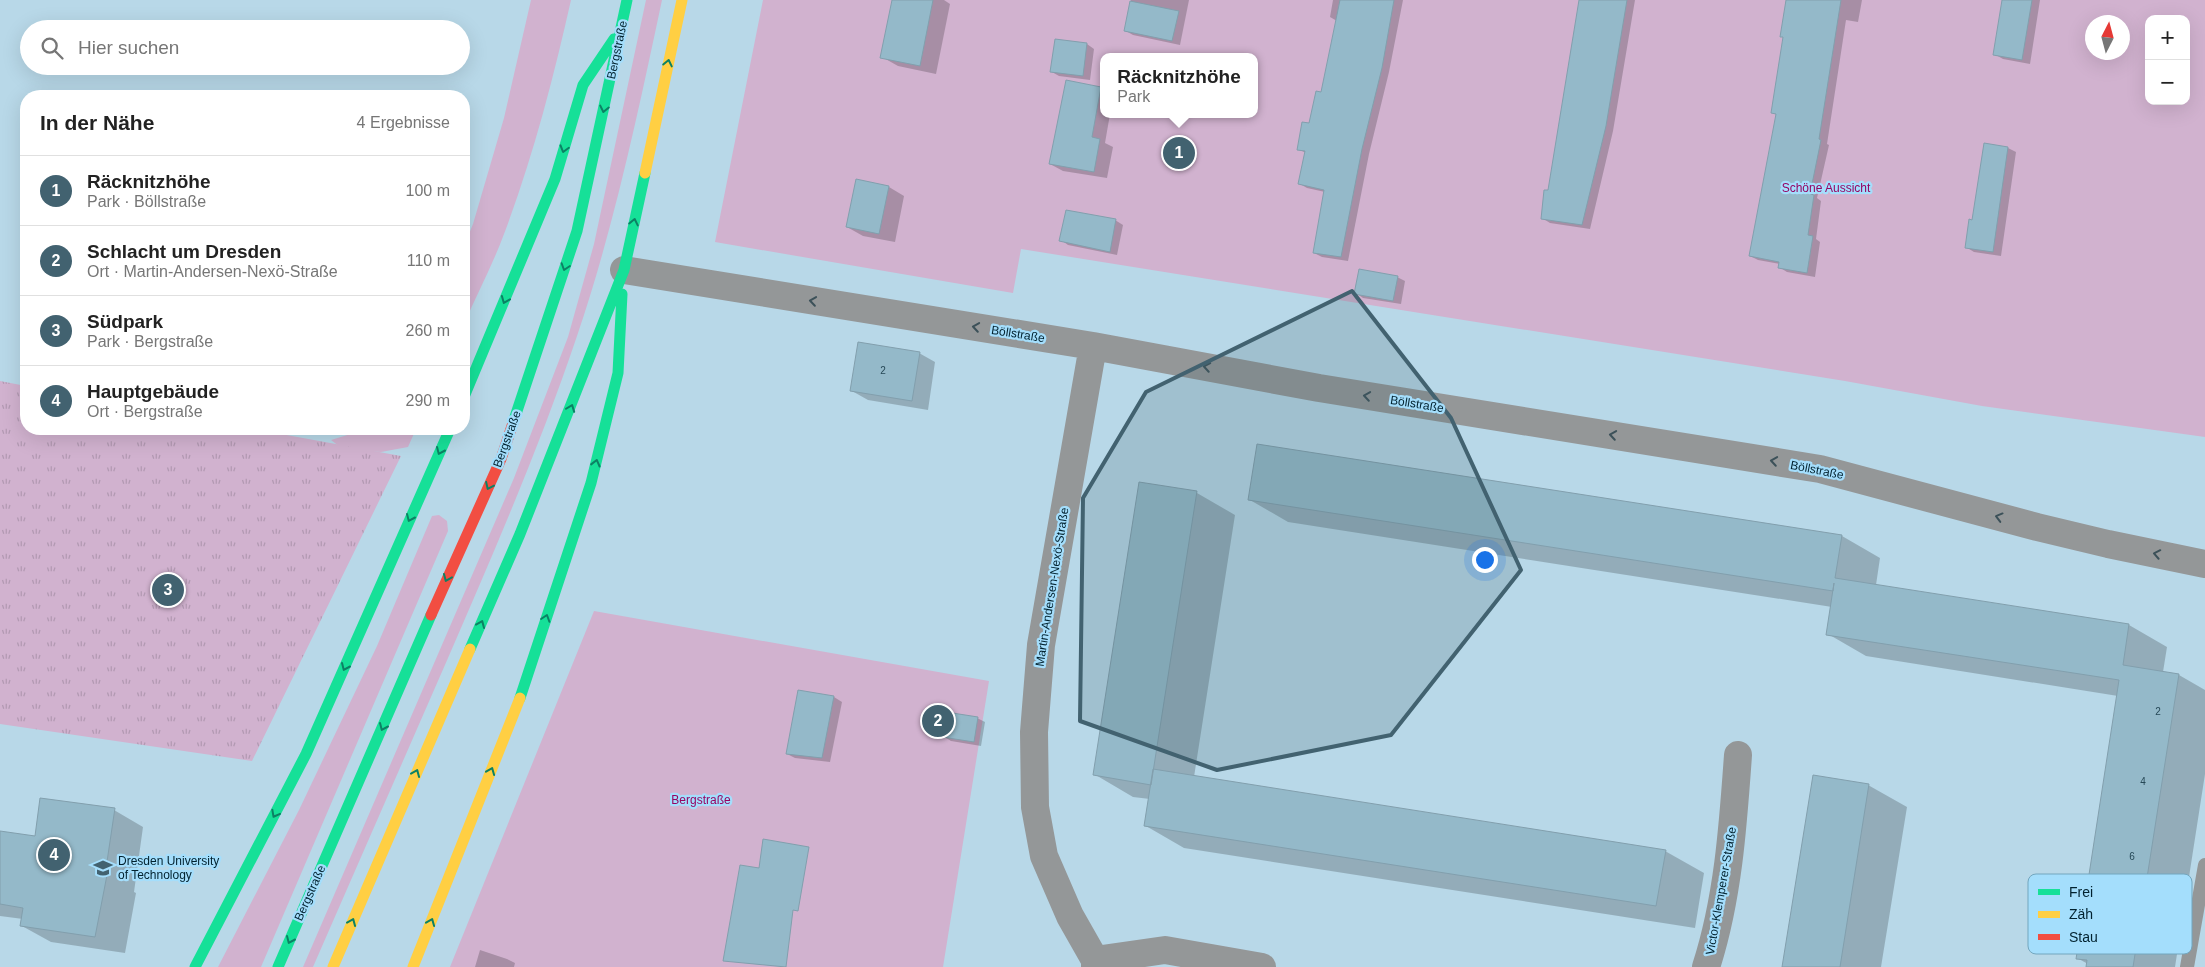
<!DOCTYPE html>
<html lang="de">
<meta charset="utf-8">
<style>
body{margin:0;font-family:Helvetica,sans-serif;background:#f6f6f6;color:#222}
.controls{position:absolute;right:15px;top:15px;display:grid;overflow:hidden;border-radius:10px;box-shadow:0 5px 20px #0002}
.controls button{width:45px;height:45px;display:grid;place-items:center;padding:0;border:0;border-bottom:1px solid #e0e0e0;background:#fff;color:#222;font:25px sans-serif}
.compass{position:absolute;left:2085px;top:15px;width:45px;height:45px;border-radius:50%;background:#fff;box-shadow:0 5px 20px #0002;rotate:6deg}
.you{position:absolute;left:1484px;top:559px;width:18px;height:18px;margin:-12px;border:4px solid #fff;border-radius:50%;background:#1a73e8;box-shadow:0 0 0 8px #1a73e833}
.badge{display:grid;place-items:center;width:32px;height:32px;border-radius:50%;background:#426270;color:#fff;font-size:16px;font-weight:700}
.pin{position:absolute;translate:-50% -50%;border:2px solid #fff;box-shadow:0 1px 5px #0006}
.popup{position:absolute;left:1100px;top:53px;width:158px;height:65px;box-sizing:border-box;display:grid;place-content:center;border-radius:10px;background:#fff;filter:drop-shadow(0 1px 4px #0005);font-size:16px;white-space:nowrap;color:#767676}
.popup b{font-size:19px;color:#222}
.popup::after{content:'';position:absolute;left:50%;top:100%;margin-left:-10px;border:10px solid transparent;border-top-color:#fff}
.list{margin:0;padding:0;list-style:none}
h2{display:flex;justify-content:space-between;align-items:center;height:65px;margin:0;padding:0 20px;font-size:21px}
h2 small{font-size:16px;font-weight:400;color:#767676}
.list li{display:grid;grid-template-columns:32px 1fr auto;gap:15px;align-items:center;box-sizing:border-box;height:70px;padding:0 20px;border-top:1px solid #e0e0e0}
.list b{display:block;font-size:19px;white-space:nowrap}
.list p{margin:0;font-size:16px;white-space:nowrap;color:#767676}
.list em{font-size:16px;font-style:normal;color:#767676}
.icon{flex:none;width:28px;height:28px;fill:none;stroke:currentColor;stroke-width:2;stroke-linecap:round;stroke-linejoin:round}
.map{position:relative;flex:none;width:2205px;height:967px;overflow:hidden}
.search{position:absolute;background:#fff;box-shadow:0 5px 20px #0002;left:20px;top:20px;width:450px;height:55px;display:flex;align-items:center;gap:12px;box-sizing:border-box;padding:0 18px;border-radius:28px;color:#767676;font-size:19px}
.panel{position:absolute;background:#fff;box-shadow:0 5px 20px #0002;left:20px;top:90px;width:450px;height:345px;border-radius:20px}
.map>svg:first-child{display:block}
.green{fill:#d1b2cf;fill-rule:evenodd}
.park{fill:url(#park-tufts)}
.shadow{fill:#0003}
.building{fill:#94b9c9;stroke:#829fad}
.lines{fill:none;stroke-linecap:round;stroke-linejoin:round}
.lane{stroke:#949798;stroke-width:14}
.street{stroke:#949798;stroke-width:28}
.fast{stroke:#16e098;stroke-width:11}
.slow{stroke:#ffcf43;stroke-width:11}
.jam{stroke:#f24e42;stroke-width:11}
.oneway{stroke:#0c8164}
.oneway2{stroke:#3c5159}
.marked{fill:#426270;fill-opacity:0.2;stroke:#426270;stroke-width:4;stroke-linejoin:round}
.labels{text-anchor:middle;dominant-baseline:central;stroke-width:4.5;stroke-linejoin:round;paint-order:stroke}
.number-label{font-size:10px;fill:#264856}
.street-label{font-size:12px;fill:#02222f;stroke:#a4defc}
.park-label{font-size:12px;fill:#960462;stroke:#a4defc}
.poi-label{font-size:12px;fill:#02222f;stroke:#a4defc;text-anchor:start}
.key{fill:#a4defc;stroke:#73a6be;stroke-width:1}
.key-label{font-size:14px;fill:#02222f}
</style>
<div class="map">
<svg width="2205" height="967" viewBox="0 0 2205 967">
<defs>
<pattern id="park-tufts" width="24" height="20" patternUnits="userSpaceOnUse" patternTransform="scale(1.25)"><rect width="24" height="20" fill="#d1b2cf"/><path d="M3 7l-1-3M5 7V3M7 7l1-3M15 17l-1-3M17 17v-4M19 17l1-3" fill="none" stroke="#b299b2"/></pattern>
</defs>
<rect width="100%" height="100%" fill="#b8d8e8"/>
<!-- green -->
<path class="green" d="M 531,0 L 571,0 C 553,80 533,157 504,234 C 493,264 477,294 464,324 L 464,246 L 473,224 L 504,118 Z
M 646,0 L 662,0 C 638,113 614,227 577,336 C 540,446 494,552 448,658 C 403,761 358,864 313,967 L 303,967 L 514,478 L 568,337 L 594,244 Z
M 763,0 L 2205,0 L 2205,437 L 1982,406 L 1845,381 L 1021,249 L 1013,293 L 715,242 ZM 2149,19 L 2186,19 L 2186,101 L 2149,101 ZM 2092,22 L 2122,22 L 2122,52 L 2092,52 ZM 1104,57 L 1254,57 L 1254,114 L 1104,114 Z
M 367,429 L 416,429 L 408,447 L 381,452 L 344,450 L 331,440 Z
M 439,515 L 447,521 L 448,531 L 261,967 L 218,967 L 299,810 L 377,646 L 432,516 Z
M 594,611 L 989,681 L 943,967 L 450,967 Z"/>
<!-- park -->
<path class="park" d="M 0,381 L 26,386 L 26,429 L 254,429 L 401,456 L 252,761 L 0,724 Z"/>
<!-- shadow -->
<path class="shadow" d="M 894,0 L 944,0 L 950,4 L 936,74 L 898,66 L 882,57 Z
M 1131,0 L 1189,0 L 1180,45 L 1133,35 L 1126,31 Z
M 1333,0 L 1403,0 L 1389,72 L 1369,154 L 1348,261 L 1322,257 L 1314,253 L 1325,192 L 1307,188 L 1300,184 L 1306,153 L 1298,149 L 1322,93 L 1337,21 L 1330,17 Z
M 1580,0 L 1635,0 L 1613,131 L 1590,229 L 1550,223 L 1542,218 L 1549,191 Z
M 1787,0 L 1862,0 L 1858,22 L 1846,20 L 1827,144 L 1829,145 L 1817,198 L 1821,201 L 1816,239 L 1820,242 L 1815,277 L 1787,272 L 1779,267 L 1780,264 L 1758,260 L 1750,256 L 1777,115 L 1773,113 L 1784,38 L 1781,36 Z
M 2004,0 L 2040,0 L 2030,64 L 2003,59 L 1996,55 Z
M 1087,44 L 1094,49 L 1090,80 L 1059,76 L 1052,72 Z
M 1100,88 L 1104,90 L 1104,114 L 1110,114 L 1105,143 L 1113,147 L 1107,178 L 1063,171 L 1050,164 Z
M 1985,144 L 2008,148 L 2016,152 L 2001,256 L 1974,252 L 1966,247 L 1973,221 Z
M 889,187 L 904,196 L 895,242 L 863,236 L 847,227 Z
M 1115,220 L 1123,225 L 1117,255 L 1068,245 L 1061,240 Z
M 1397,277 L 1405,281 L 1401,304 L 1363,298 L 1356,293 Z
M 919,353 L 935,362 L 928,410 L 868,400 L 852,391 Z
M 1258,445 L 1842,536 L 1880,558 L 1876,585 L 2129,625 L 2167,647 L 2163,672 L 2179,675 L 2205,690 L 2205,774 L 2175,967 L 2087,967 L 2088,964 L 2077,958 L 2118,696 L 1866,656 L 1828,634 L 1832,607 L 1288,522 L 1250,500 Z
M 1140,484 L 1197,493 L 1235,515 L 1194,777 L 1665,851 L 1704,873 L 1695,928 L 1184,848 L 1146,826 L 1150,799 L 1133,797 L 1094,774 Z
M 799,691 L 834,697 L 842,702 L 830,762 L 795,758 L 787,754 Z
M 977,718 L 985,722 L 981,746 L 951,741 L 943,736 Z
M 1868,785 L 1907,807 L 1881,967 L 1783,967 Z
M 114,810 L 143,827 L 134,892 L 136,893 L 125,953 L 51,942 L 22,926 L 23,919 L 0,916 L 0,832 L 36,837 Z
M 480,950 L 507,959 L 515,963 L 514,967 L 475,967 Z"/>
<!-- building -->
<path class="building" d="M 892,0 L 933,0 L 920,66 L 880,58 Z
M 1340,0 L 1394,0 L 1382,68 L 1362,149 L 1341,257 L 1313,253 L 1324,190 L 1298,184 L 1305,151 L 1297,150 L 1302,122 L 1309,123 L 1316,91 L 1321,92 Z
M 1579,0 L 1627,0 L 1606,126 L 1582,225 L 1541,219 L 1544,190 L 1548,190 Z
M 1786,0 L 1841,0 L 1819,139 L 1821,140 L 1810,194 L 1814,195 L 1808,235 L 1813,236 L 1807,273 L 1778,268 L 1779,262 L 1749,256 L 1776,114 L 1771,113 L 1783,37 L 1780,37 Z
M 2002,0 L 2032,0 L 2022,60 L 1993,55 Z
M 1130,1 L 1179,11 L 1172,41 L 1124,31 Z
M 1055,39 L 1087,43 L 1083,76 L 1050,72 Z
M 1066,80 L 1101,87 L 1092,137 L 1100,139 L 1094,172 L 1049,164 Z
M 1984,143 L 2008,147 L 1993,252 L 1965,248 L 1969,219 L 1972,220 Z
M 856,179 L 889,186 L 879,234 L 846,227 Z
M 1066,210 L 1116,219 L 1110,252 L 1059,241 Z
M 1359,269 L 1398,276 L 1393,301 L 1354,294 Z
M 858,342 L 920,352 L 912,401 L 850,391 Z
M 1257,444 L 1842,535 L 1835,578 L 2129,624 L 2123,665 L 2179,674 L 2133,967 L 2086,967 L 2087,960 L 2076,959 L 2119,680 L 1826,635 L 1834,583 L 1833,591 L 1248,500 Z
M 1139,482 L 1197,491 L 1151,785 L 1093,775 Z
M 798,690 L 834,696 L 822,758 L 786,754 Z
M 946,712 L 978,717 L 974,742 L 942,737 Z
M 1153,769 L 1666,850 L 1656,906 L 1144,826 Z
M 1813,775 L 1869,784 L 1840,967 L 1782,967 Z
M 40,798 L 115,808 L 105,875 L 107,875 L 95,937 L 20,926 L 23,908 L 0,904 L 0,831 L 35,836 Z
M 763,839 L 809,847 L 798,911 L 793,910 L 786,967 L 723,961 L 740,865 L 759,868 Z"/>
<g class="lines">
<!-- lane -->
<path class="lane" d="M 2187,967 L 2205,865"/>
<!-- street -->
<path class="street" d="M 624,270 L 1093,346 L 1319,388 L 1820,469 L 2037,527 L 2108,544 L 2205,564
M 1093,346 L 1041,645 L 1034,732 L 1035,807 L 1044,856 L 1070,916 L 1095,960 L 1095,967
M 1095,960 L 1165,950 L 1262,967
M 1706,967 C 1728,899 1733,826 1738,755"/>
<!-- fast -->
<path class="fast" d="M 464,397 L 555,179 L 583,85 L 614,39
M 513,423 L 577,231 L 627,0
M 470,649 L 520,534 L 624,270 L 645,173
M 520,698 L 591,483 L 618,373 L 622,294
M 195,967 L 306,754 L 450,429
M 278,967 L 431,615"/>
<!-- slow -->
<path class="slow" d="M 645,173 L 682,0
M 333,967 L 470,649
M 413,967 L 520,698"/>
<!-- jam -->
<path class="jam" d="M 431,615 L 501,459 L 513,423"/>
</g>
<!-- one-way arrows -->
<defs><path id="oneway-chevron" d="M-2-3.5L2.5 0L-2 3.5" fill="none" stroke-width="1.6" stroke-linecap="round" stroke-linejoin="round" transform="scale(1.25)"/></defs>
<g class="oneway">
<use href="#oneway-chevron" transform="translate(668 63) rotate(-78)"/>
<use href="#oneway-chevron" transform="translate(604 109) rotate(102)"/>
<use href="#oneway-chevron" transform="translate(564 149) rotate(106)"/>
<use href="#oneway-chevron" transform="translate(634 222) rotate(-78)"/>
<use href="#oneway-chevron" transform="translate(565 267) rotate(108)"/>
<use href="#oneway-chevron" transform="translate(505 300) rotate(112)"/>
<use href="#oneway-chevron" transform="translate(571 408) rotate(-69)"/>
<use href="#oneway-chevron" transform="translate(440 451) rotate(114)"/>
<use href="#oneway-chevron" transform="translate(596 463) rotate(-76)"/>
<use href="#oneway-chevron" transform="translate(489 486) rotate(115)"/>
<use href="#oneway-chevron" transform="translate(410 518) rotate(114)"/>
<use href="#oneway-chevron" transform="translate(447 578) rotate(113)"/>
<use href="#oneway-chevron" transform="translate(546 618) rotate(-72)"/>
<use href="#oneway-chevron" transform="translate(481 624) rotate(-67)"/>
<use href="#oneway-chevron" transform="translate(345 667) rotate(114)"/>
<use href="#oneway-chevron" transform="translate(383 727) rotate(114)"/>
<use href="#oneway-chevron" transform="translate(491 771) rotate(-68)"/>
<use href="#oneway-chevron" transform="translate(416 773) rotate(-67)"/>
<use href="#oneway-chevron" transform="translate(275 814) rotate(118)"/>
<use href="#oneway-chevron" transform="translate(352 922) rotate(-67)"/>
<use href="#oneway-chevron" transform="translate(431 922) rotate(-68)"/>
<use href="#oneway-chevron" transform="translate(290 940) rotate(114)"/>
</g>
<g class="oneway2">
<use href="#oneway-chevron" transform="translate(813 301) rotate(-172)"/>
<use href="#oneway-chevron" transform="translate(976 327) rotate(-171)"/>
<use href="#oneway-chevron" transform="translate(1207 367) rotate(-170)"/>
<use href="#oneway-chevron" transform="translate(1367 396) rotate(-171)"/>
<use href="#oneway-chevron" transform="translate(1613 435) rotate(-171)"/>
<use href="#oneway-chevron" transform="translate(1774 461) rotate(-171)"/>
<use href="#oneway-chevron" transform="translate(1999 517) rotate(-165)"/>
<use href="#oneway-chevron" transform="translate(2157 554) rotate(-169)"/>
</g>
<!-- marked area -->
<path class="marked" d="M 1352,291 L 1451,418 L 1521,570 L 1391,735 L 1217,770 L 1080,721 L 1083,498 L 1146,392 Z"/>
<!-- icons -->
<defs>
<g id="university-bare" transform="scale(1.5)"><path d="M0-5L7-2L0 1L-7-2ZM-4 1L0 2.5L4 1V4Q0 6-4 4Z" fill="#426270" stroke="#a4defc" stroke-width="2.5" paint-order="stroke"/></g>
</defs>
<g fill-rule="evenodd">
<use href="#university-bare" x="103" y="868"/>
</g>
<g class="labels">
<!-- number labels -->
<g class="number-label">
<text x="883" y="370">2</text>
<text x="2158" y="711">2</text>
<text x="2143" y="781">4</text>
<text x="2132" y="856">6</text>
</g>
<!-- street labels -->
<g class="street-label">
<text transform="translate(617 50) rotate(-78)">Bergstraße</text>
<text transform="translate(1018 334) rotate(9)">Böllstraße</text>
<text transform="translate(1417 404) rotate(9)">Böllstraße</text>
<text transform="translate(507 439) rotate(-70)">Bergstraße</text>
<text transform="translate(1817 470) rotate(11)">Böllstraße</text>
<text transform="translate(1052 587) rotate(-81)">Martin-Andersen-Nexö-Straße</text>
<text transform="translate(1721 891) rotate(-80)">Victor-Klemperer-Straße</text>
<text transform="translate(310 893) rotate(-66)">Bergstraße</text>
</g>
<!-- park labels -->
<g class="park-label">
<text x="1826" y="188">Schöne Aussicht</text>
<text x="701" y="800">Bergstraße</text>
</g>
<!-- poi labels -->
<g class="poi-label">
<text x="118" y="861">Dresden University<tspan x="118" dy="14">of Technology</tspan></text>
</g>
</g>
<!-- legend -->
<rect x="2028" y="874" width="164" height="80" rx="8" class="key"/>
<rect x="2038" y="889" width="22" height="6" fill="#16e098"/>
<rect x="2038" y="911" width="22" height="7" fill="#ffcf43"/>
<rect x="2038" y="934" width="22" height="6" fill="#f24e42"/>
<g class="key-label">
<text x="2069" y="897">Frei</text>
<text x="2069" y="919">Zäh</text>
<text x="2069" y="942">Stau</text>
</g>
</svg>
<div class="controls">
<button>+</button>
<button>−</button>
</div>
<svg class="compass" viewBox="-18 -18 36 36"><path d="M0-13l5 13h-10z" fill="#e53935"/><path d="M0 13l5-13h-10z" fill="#767676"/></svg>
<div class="you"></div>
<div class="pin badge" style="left:1179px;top:153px">1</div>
<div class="popup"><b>Räcknitzhöhe</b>Park</div>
<div class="pin badge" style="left:938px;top:721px">2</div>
<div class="pin badge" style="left:168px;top:590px">3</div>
<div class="pin badge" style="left:54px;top:855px">4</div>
<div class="search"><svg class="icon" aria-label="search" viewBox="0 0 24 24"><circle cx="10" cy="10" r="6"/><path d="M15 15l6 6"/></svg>Hier suchen</div>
<section class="panel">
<h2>In der Nähe<small>4 Ergebnisse</small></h2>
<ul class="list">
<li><span class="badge">1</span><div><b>Räcknitzhöhe</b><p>Park · Böllstraße</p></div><em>100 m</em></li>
<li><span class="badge">2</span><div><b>Schlacht um Dresden</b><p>Ort · Martin-Andersen-Nexö-Straße</p></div><em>110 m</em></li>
<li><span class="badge">3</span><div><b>Südpark</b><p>Park · Bergstraße</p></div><em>260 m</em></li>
<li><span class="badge">4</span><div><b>Hauptgebäude</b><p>Ort · Bergstraße</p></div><em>290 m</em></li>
</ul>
</section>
</div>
